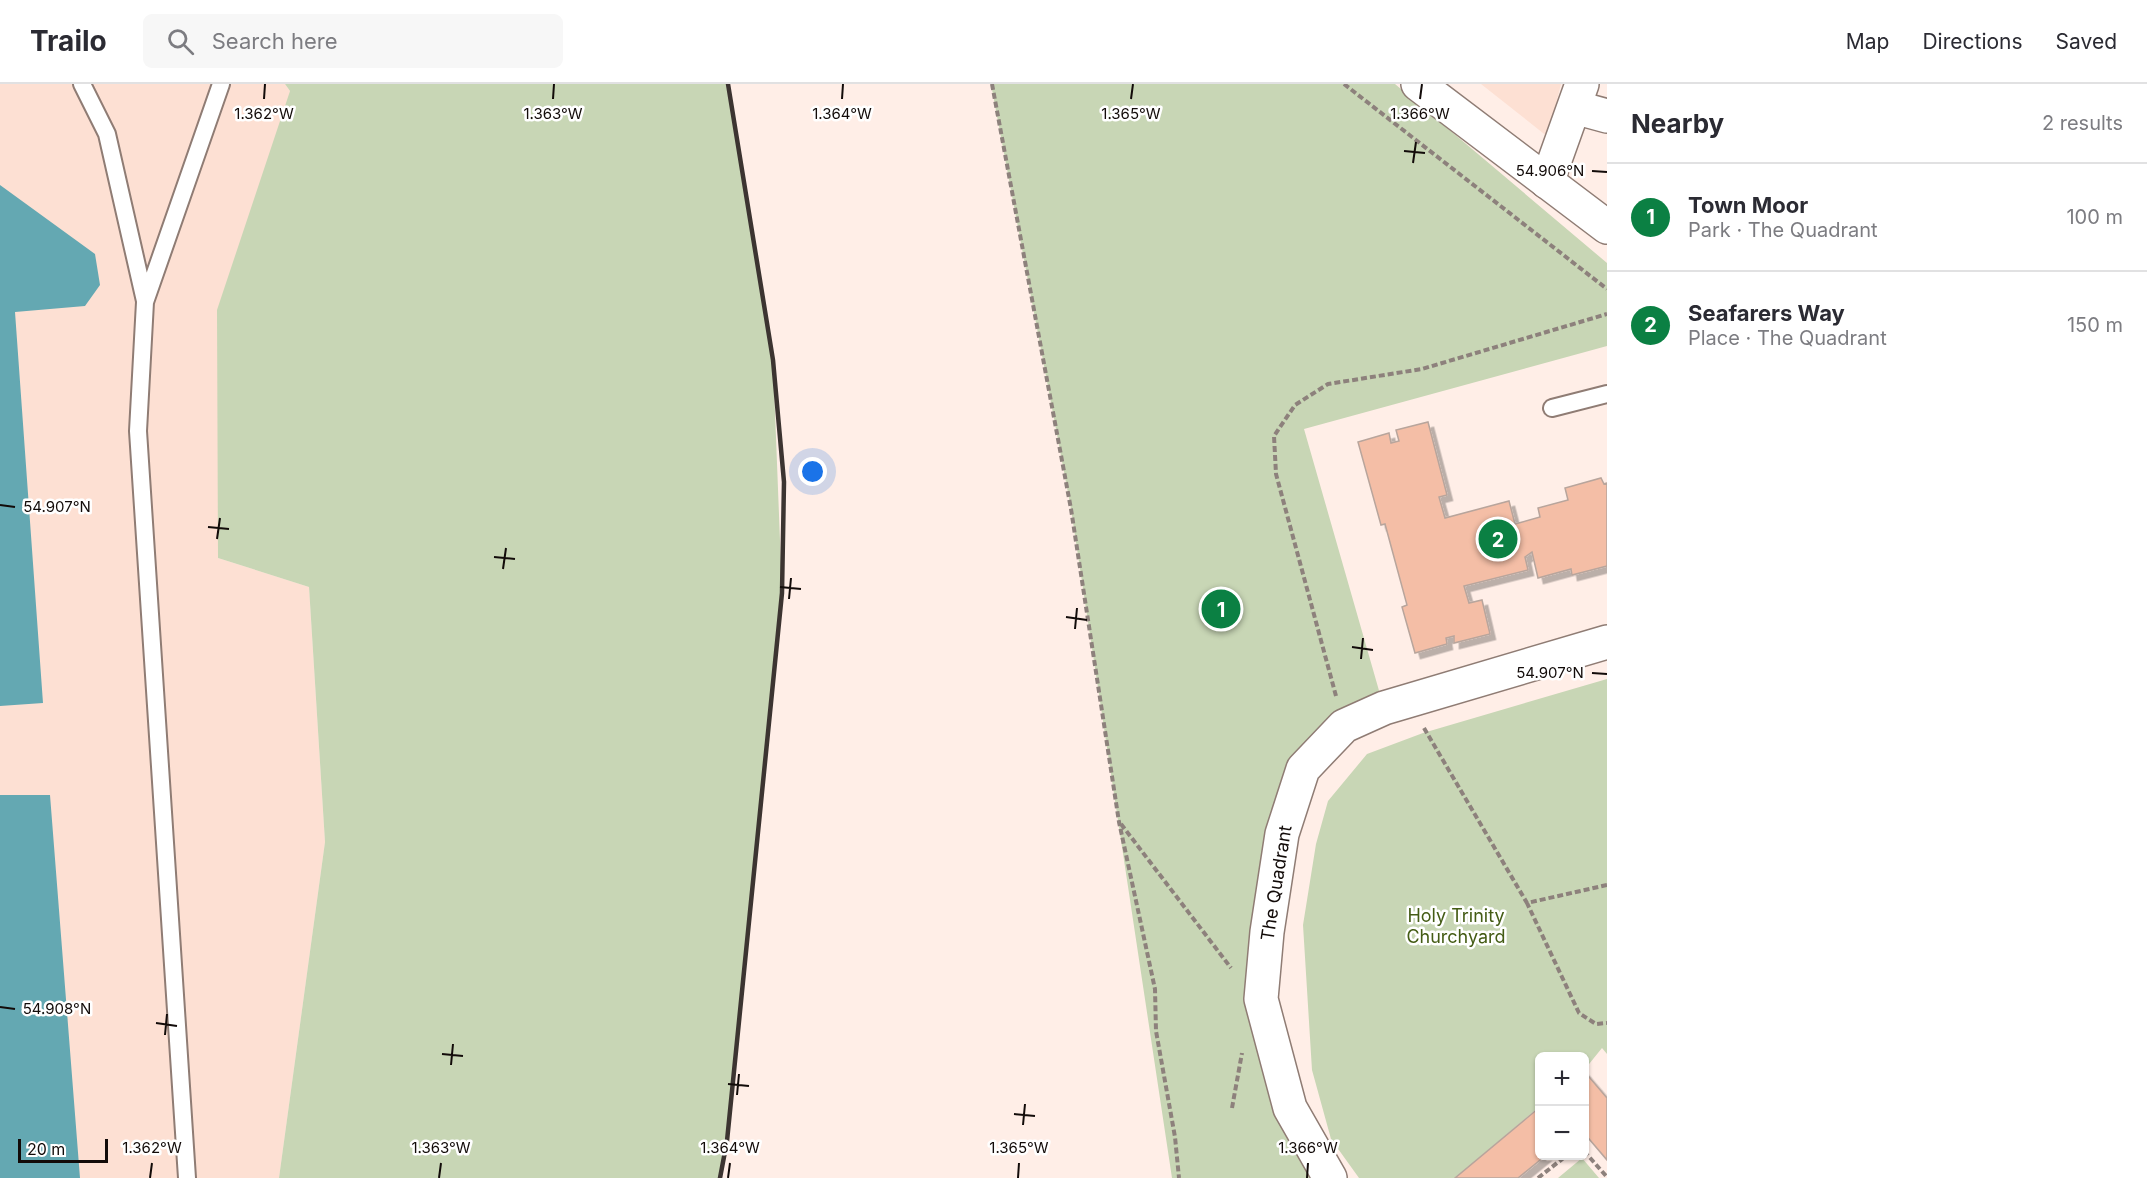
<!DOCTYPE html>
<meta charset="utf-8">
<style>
body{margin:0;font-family:Inter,sans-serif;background:#f7f7f7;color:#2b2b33}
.controls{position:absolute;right:18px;bottom:18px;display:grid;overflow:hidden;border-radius:9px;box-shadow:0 2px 4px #0004}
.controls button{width:54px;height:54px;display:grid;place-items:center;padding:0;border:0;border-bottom:2px solid #e1e1e2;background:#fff;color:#2b2b33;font:30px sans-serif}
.scale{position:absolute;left:18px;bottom:15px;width:90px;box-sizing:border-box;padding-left:6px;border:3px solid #120b09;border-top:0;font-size:16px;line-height:21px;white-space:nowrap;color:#120b09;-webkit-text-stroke:4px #fff;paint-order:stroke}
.you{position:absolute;left:813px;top:388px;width:21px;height:21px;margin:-15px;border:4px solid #fff;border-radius:50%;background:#1a73e8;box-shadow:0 0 0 9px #1a73e833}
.badge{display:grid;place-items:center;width:39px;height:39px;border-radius:50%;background:#0b8043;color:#fff;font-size:20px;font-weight:700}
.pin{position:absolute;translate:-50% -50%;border:3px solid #fff;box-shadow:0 2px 6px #0006}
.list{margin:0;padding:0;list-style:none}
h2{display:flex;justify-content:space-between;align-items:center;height:78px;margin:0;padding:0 24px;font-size:26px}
h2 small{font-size:20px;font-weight:400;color:#7c7c81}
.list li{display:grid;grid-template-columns:39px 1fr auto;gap:18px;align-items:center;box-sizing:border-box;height:108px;padding:0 24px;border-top:2px solid #e1e1e2}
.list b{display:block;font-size:22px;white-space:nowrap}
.list p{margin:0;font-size:20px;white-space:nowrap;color:#7c7c81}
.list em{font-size:20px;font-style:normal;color:#7c7c81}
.icon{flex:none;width:33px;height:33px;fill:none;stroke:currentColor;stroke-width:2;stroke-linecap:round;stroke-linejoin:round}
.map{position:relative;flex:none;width:1607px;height:1094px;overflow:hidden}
header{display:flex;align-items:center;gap:36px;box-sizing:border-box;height:84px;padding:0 30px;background:#fff;border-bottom:2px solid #e1e1e2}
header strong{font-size:28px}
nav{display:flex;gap:33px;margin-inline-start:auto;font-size:21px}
.search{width:420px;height:54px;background:#f7f7f7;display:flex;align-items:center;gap:15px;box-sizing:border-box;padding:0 21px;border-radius:9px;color:#7c7c81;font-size:22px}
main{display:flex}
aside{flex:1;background:#fff}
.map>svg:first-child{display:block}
.built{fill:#fde0d3}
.green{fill:#c8d6b5}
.water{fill:#64a8b2}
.building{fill:#f4bea6;stroke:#b8a59c;stroke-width:1.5;filter:url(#shadow)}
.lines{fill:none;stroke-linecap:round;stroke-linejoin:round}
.service-casing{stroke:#8f7c74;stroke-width:20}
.minor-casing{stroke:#8f7c74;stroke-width:36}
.tertiary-casing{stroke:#8f7c74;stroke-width:36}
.path{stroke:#8d817c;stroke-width:4;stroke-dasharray:6 3;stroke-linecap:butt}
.service{stroke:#fff;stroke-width:16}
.minor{stroke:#fff;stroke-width:33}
.tertiary{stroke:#fff;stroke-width:33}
.rail{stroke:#3c3431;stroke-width:4.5}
.ticks{fill:none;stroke:#120b09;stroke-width:2}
.labels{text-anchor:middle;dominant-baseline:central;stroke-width:5;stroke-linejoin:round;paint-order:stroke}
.street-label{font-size:18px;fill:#120b09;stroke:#fff}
.park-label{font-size:18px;fill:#445c15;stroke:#fff}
.ticks-label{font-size:15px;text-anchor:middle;fill:#120b09;stroke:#fff;stroke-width:5;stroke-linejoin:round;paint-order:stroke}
</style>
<header>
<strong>Trailo</strong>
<div class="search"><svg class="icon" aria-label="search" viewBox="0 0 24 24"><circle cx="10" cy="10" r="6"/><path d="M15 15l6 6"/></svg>Search here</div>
<nav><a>Map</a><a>Directions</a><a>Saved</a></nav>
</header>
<main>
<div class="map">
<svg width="1607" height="1094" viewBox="0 0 1607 1094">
<defs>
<filter id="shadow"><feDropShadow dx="5.5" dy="5.5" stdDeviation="0" flood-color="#0004"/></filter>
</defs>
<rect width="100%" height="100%" fill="#ffeee7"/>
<!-- built -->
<path class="built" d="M 0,0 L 285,0 L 290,7 L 218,474 L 309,503 L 325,758 L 279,1094 L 0,1094 Z
M 1481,0 L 1561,0 L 1548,53 Z"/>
<!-- green -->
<path class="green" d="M 285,0 L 728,0 L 773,276 L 782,508 L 727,1057 L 720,1094 L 279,1094 L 325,758 L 309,503 L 218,474 L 217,226 L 290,7 Z
M 991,0 L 1395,0 L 1607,179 L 1607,262 L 1304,345 L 1384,624 L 1303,685 L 1267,847 L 1290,1024 L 1342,1094 L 1172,1094 L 1071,425 Z
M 1607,595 L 1607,970 L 1602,964 L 1585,985 L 1584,972 L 1540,972 L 1539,1023 L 1455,1094 L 1359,1094 L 1331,1055 L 1312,986 L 1303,841 L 1316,760 L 1328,717 L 1367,670 L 1423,649 Z
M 1582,1074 L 1599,1094 L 1558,1094 Z"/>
<!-- water -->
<path class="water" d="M 0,101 L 95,170 L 100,201 L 85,222 L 15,228 L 43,619 L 0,622 Z
M 0,711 L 50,711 L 80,1094 L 0,1094 Z"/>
<!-- building -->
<path class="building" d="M 1428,338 L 1447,411 L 1439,413 L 1445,434 L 1509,417 L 1515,440 L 1540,433 L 1538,424 L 1568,416 L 1565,404 L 1601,394 L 1604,400 L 1607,399 L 1607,482 L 1572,491 L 1571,485 L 1538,494 L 1532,468 L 1525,473 L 1528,486 L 1464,502 L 1469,519 L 1482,516 L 1490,550 L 1454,559 L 1454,552 L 1446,554 L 1447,560 L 1415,569 L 1402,523 L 1407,521 L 1385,440 L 1381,441 L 1358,358 L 1389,349 L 1391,359 L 1399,357 L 1396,346 Z
M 1584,987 L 1607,1014 L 1607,1076 L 1584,1049 Z
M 1540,1023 L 1540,1072 L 1545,1072 L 1518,1094 L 1455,1094 Z"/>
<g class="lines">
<!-- service casing -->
<g class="service-casing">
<path id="service" d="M 82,0 L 107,50 L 145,217
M 1552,324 L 1607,310
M 187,1094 L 138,347 L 145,218 L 221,0"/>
</g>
<!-- minor casing -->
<g class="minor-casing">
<path id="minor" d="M 1574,23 L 1607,32
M 1547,98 L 1582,0"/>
</g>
<!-- tertiary casing -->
<g class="tertiary-casing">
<path id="tertiary" d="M 1418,0 L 1607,143
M 1330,1094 L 1290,1024 L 1261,915 L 1267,848 L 1282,750 L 1303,685 L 1344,642 L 1384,624 L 1607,558"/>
</g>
<!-- path -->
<path class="path" d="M 992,0 L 1071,425 L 1119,738 L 1155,905 L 1156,947 L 1175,1053 L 1179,1094
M 1344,0 L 1607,205
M 1336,612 L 1276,390 L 1274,352 L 1295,321 L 1328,300 L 1422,285 L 1607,230
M 1424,644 L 1527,819
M 1121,740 L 1231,884
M 1607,801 L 1527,819 L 1579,929 L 1596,940 L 1607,939
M 1232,1024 L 1242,969
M 1584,1067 L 1607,1093
M 1538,1094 L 1566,1072"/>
<!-- service -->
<use href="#service" class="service"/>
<!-- minor -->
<use href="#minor" class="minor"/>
<!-- tertiary -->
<use href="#tertiary" class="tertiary"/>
<!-- rail -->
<path class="rail" d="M 720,1094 L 727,1057 L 782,509 L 784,398 L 773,276 L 728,0"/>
</g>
<!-- ticks -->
<path class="ticks" d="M 264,15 L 265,0M 553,15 L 554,0M 842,15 L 843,0M 1131,15 L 1133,0M 1420,15 L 1422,0M 1404,67 L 1425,69M 1413,79 L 1416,58M 1592,87 L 1607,88M 0,421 L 15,423M 208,443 L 229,445M 217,455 L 220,434M 494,473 L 515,475M 503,485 L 506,464M 780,503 L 801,505M 789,515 L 791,494M 1066,533 L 1087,536M 1075,545 L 1077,524M 1352,563 L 1373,566M 1361,575 L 1363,554M 1592,589 L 1607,590M 0,923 L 15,925M 156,939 L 177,942M 165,951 L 167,930M 442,970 L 463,972M 451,981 L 453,960M 728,1000 L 749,1002M 737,1011 L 739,990M 1014,1030 L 1035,1032M 1023,1041 L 1025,1020M 150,1094 L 152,1079M 439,1094 L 441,1079M 728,1094 L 730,1079M 1018,1094 L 1019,1079M 1307,1094 L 1308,1079"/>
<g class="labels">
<!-- street labels -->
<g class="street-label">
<text transform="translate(1276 799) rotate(-81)">The Quadrant</text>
</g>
<!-- park labels -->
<g class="park-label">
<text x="1456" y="831">Holy Trinity<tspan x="1456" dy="21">Churchyard</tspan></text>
</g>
</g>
<g class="ticks-label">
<text x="264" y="35">1.362°W</text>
<text x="553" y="35">1.363°W</text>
<text x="842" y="35">1.364°W</text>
<text x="1131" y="35">1.365°W</text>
<text x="1420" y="35">1.366°W</text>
<text x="1550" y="92">54.906°N</text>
<text x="57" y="428">54.907°N</text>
<text x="1550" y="594">54.907°N</text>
<text x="57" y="930">54.908°N</text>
<text x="152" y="1069">1.362°W</text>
<text x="441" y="1069">1.363°W</text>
<text x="730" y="1069">1.364°W</text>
<text x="1019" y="1069">1.365°W</text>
<text x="1308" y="1069">1.366°W</text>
</g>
</svg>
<div class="controls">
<button>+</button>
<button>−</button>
</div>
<div class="scale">20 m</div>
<div class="you"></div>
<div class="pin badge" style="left:1221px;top:525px">1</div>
<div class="pin badge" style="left:1498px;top:455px">2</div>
</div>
<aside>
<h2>Nearby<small>2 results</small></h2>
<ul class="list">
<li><span class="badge">1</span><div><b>Town Moor</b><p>Park · The Quadrant</p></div><em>100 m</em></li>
<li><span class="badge">2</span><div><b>Seafarers Way</b><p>Place · The Quadrant</p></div><em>150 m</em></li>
</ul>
</aside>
</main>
